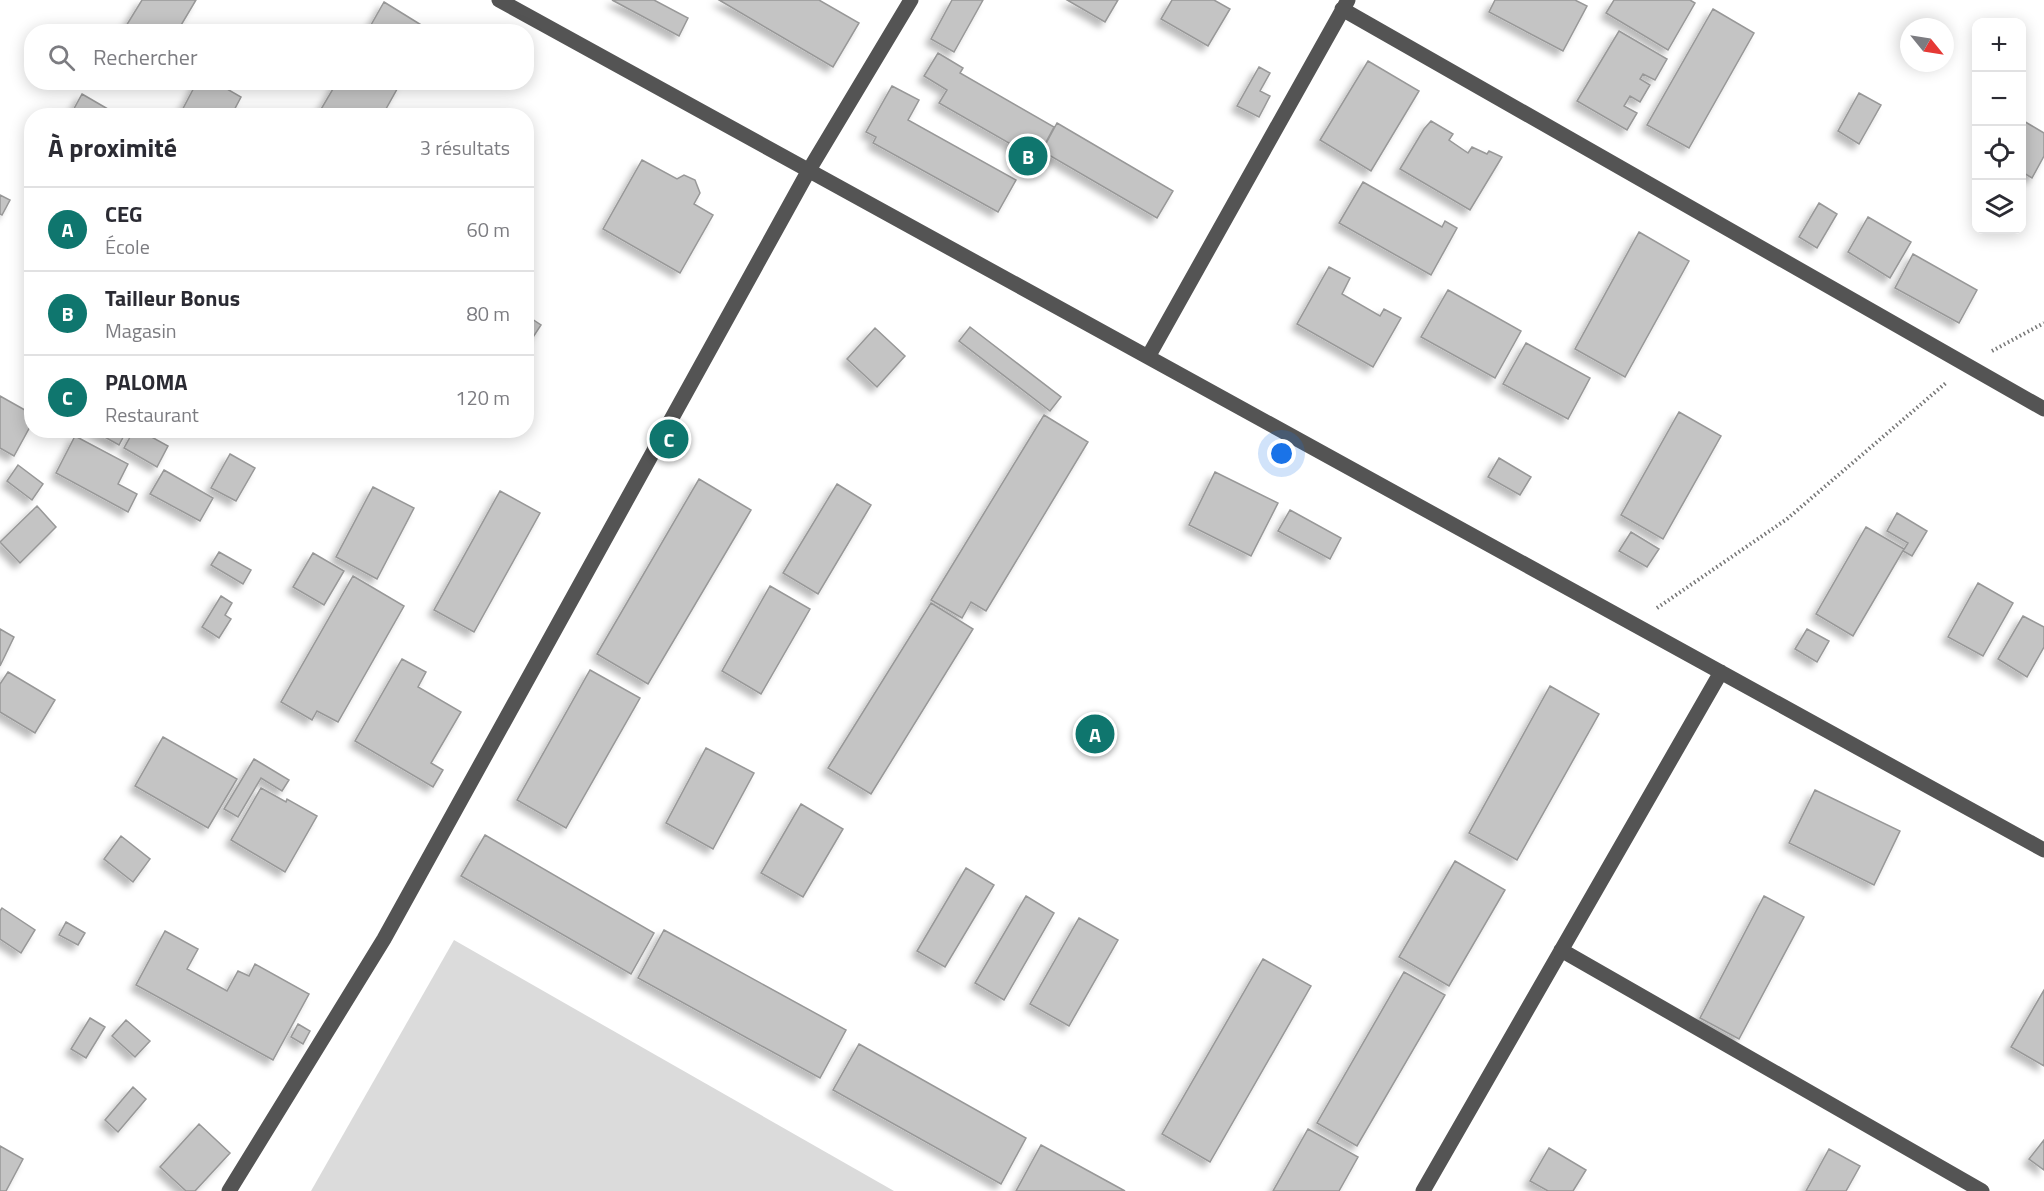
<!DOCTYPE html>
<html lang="fr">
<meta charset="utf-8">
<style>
body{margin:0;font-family:"Titillium Web",sans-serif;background:#f2f2f3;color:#2b2b33}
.controls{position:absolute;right:18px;top:18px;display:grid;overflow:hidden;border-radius:12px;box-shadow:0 3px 15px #0003}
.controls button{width:54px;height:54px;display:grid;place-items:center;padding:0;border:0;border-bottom:2px solid #e1e1e2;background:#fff;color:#2b2b33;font:30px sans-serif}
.compass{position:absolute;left:1900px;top:18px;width:54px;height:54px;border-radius:50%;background:#fff;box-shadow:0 3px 15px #0003;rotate:120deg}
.you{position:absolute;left:1282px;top:454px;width:21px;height:21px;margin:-15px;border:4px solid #fff;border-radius:50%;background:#1a73e8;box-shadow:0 0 0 9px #1a73e833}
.badge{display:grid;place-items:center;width:39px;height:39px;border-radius:50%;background:#0f766e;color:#fff;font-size:20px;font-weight:700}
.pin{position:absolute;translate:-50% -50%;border:3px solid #fff;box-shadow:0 2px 6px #0006}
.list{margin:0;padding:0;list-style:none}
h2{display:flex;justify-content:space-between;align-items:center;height:78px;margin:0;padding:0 24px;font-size:26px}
h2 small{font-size:20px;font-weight:400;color:#7c7c81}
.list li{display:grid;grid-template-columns:39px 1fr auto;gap:18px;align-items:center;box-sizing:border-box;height:84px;padding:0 24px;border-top:2px solid #e1e1e2}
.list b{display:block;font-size:22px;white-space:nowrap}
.list p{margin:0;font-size:20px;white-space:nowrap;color:#7c7c81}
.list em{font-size:20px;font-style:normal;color:#7c7c81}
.icon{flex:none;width:33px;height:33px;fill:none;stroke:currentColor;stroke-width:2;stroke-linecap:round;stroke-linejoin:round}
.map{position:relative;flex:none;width:2044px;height:1191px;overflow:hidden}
.search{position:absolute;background:#fff;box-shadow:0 3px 15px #0003;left:24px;top:24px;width:510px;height:66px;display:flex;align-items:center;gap:15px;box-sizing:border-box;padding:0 21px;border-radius:24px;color:#7c7c81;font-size:22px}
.panel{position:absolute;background:#fff;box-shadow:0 3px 15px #0003;left:24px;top:108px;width:510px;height:330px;border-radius:24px}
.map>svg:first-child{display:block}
.green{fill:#dbdbdb}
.building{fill:#c4c4c4;stroke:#989898;stroke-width:1.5;filter:url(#shadow)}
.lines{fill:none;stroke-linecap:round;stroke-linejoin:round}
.path{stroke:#767676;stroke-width:4;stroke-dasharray:1.5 3;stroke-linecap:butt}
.minor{stroke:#545454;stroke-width:15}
</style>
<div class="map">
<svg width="2044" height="1191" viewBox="0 0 2044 1191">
<defs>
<filter id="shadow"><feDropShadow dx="-5.5" dy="5.5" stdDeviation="3" flood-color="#0004"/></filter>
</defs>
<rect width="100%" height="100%" fill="#fff"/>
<!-- green -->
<path class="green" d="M 454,940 L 894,1191 L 311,1191 Z"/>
<!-- building -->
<path class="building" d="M 142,0 L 196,0 L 177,32 L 136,32 L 126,26 Z
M 612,0 L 654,0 L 688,18 L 679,36 Z
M 719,0 L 819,0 L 859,23 L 833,67 Z
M 952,0 L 983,0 L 954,52 L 931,39 Z
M 1067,0 L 1118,0 L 1105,22 Z
M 1172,0 L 1214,0 L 1230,9 L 1208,46 L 1161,19 Z
M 1495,0 L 1575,0 L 1587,6 L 1563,51 L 1489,12 Z
M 1614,0 L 1690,0 L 1695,3 L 1668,50 L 1606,13 Z
M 384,2 L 431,31 L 431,32 L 367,32 Z
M 1713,9 L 1754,33 L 1689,148 L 1647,125 Z
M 1619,31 L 1667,59 L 1655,80 L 1643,74 L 1640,79 L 1650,85 L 1640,102 L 1630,96 L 1624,106 L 1637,113 L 1627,130 L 1577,101 Z
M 938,53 L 963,68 L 960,73 L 1054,127 L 1037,159 L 939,103 L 947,90 L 924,76 Z
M 1368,61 L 1419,91 L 1371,171 L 1320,140 Z
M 1259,67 L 1270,73 L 1260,91 L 1270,96 L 1259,117 L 1237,106 Z
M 197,82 L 215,82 L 241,97 L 231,116 L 179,116 Z
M 337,82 L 401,82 L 382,116 L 317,116 Z
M 892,86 L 919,100 L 908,120 L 1016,180 L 998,212 L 873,143 L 876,137 L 866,132 Z
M 1859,93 L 1881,105 L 1859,144 L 1838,131 Z
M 82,94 L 120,116 L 70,116 Z
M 2022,120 L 2044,133 L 2044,156 L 2032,178 L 2022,172 Z
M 1431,121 L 1453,134 L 1449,140 L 1468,153 L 1472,147 L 1487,154 L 1489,151 L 1502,157 L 1470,210 L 1400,169 L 1424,129 Z
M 1057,123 L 1173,191 L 1157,218 L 1042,151 Z
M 642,160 L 677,179 L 684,175 L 695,180 L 700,193 L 694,204 L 713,215 L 680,273 L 603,229 Z
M 1363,182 L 1442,227 L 1445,221 L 1457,228 L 1431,275 L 1339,223 Z
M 0,195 L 10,200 L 2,215 L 0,214 Z
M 1819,203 L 1837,214 L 1817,248 L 1799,237 Z
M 1868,217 L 1911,242 L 1890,278 L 1848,252 Z
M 1639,232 L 1689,261 L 1625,377 L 1575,349 Z
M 1913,254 L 1977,290 L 1959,323 L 1895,288 Z
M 1329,267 L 1350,278 L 1342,294 L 1380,316 L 1384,309 L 1401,318 L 1373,367 L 1297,324 Z
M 1448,290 L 1521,331 L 1495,378 L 1421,337 Z
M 526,315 L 541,325 L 526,348 Z
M 970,327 L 1061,397 L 1050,411 L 959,341 Z
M 875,328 L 905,356 L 877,387 L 847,359 Z
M 1526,343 L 1590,378 L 1568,419 L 1503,384 Z
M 0,396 L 32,414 L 32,423 L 14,456 L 0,448 Z
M 1679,412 L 1721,436 L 1663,539 L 1621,515 Z
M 1044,415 L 1088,442 L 986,611 L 971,602 L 962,618 L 931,600 Z
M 92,430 L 127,430 L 119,445 Z
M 134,430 L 139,430 L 168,446 L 157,467 L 124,448 Z
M 75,436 L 128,464 L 118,484 L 137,494 L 128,512 L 56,473 Z
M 230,454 L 255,468 L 236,501 L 211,488 Z
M 1499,458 L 1531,477 L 1520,495 L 1488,477 Z
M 18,465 L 43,484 L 32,500 L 7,481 Z
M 164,470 L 213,498 L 200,521 L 150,494 Z
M 1215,472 L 1278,503 L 1251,556 L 1189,525 Z
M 699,479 L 751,510 L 648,684 L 597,654 Z
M 837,484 L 871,505 L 818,594 L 783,573 Z
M 373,487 L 414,508 L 377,579 L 336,557 Z
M 500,491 L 540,513 L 474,632 L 434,610 Z
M 37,506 L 56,527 L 20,563 L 0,542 Z
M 1290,510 L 1341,538 L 1330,559 L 1278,531 Z
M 1897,513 L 1927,531 L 1912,556 L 1903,551 L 1908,543 L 1887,531 Z
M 1866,527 L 1904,549 L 1853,636 L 1816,614 Z
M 1631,532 L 1659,549 L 1647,567 L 1619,551 Z
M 219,552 L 251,570 L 243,584 L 211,565 Z
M 313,553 L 344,571 L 324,605 L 293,587 Z
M 353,576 L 404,606 L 338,722 L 317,711 L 312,720 L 281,702 Z
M 1978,583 L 2013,603 L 1983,656 L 1948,637 Z
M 770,586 L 810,609 L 761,694 L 722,671 Z
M 221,596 L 232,603 L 225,615 L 231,619 L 219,638 L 202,627 Z
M 931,603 L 973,629 L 871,794 L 828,768 Z
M 2023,616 L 2044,627 L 2044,647 L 2027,677 L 1998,659 Z
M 0,629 L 14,637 L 0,666 Z
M 1807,629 L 1829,641 L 1817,662 L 1795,649 Z
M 402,659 L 426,672 L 418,687 L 461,712 L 431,763 L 443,770 L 433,787 L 355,741 Z
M 590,670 L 640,698 L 566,828 L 517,800 Z
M 8,672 L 55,700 L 35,733 L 0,712 L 0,684 Z
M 1550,686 L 1599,714 L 1517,860 L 1469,833 Z
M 163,737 L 237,779 L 208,828 L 135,786 Z
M 706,748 L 754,773 L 713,849 L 666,823 Z
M 254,759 L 289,780 L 282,791 L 261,778 L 238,817 L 224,809 Z
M 261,788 L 286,802 L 287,799 L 317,816 L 285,872 L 231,840 Z
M 1815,790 L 1900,831 L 1874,885 L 1789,843 Z
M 801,804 L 843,829 L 803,897 L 761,873 Z
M 485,835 L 654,933 L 631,974 L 461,876 Z
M 121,836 L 150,859 L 133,882 L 104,859 Z
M 1455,861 L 1505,890 L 1449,986 L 1399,957 Z
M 966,868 L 994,885 L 945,967 L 917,951 Z
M 1026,896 L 1054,913 L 1004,1000 L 975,983 Z
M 1764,896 L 1804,917 L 1739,1039 L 1700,1018 Z
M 2,908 L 35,930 L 21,953 L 0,939 L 0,911 Z
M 1079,918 L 1118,940 L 1069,1026 L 1030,1004 Z
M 66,922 L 85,933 L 78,945 L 59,935 Z
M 664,930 L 846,1030 L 820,1078 L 638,978 Z
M 165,931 L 198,949 L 187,969 L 227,991 L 238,971 L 249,976 L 255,964 L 309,994 L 273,1060 L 136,985 Z
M 1263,959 L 1311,986 L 1210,1162 L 1162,1134 Z
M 1404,972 L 1445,995 L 1357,1146 L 1317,1123 Z
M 2044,990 L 2044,1066 L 2011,1047 Z
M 90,1018 L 105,1027 L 86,1058 L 71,1049 Z
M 126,1020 L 150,1041 L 135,1057 L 112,1036 Z
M 298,1024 L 310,1031 L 303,1044 L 291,1037 Z
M 859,1044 L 1026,1138 L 1001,1184 L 833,1090 Z
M 133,1087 L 146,1099 L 118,1132 L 105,1120 Z
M 199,1124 L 230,1153 L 195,1191 L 186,1191 L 160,1167 Z
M 1308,1129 L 1358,1157 L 1339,1191 L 1273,1191 Z
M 2044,1140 L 2044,1170 L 2029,1159 Z
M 1041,1145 L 1125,1191 L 1016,1191 Z
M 0,1146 L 23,1159 L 6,1191 L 0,1191 Z
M 1549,1148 L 1586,1170 L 1573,1191 L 1548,1191 L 1530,1181 Z
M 1829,1149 L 1860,1166 L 1846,1191 L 1806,1191 Z"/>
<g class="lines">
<!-- path -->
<path class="path" d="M 1992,351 L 2044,323
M 1657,608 L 1787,519 L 1947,382"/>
<!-- minor -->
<path class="minor" d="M 499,0 L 2044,850
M 1342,9 L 2044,409
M 1148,357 L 1348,0
M 1561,950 L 1982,1191
M 229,1191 L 384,939 L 809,170 L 911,0
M 1423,1191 L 1721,672"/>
</g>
</svg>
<div class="controls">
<button>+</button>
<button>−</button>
<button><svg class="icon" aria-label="locate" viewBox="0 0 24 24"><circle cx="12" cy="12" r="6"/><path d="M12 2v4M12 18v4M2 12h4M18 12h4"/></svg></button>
<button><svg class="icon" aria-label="layers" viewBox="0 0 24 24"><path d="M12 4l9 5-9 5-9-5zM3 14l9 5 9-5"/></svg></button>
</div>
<svg class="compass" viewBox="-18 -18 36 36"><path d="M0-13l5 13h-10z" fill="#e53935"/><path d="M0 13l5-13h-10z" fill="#7c7c81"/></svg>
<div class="you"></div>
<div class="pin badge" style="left:1095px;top:734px">A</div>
<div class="pin badge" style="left:1028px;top:156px">B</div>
<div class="pin badge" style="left:669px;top:439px">C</div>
<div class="search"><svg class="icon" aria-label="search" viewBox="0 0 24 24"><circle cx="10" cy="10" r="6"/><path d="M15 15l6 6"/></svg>Rechercher</div>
<section class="panel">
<h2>À proximité<small>3 résultats</small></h2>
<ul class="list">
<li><span class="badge">A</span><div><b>CEG</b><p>École</p></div><em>60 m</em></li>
<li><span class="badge">B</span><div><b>Tailleur Bonus</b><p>Magasin</p></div><em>80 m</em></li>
<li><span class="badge">C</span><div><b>PALOMA</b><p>Restaurant</p></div><em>120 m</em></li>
</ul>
</section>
</div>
